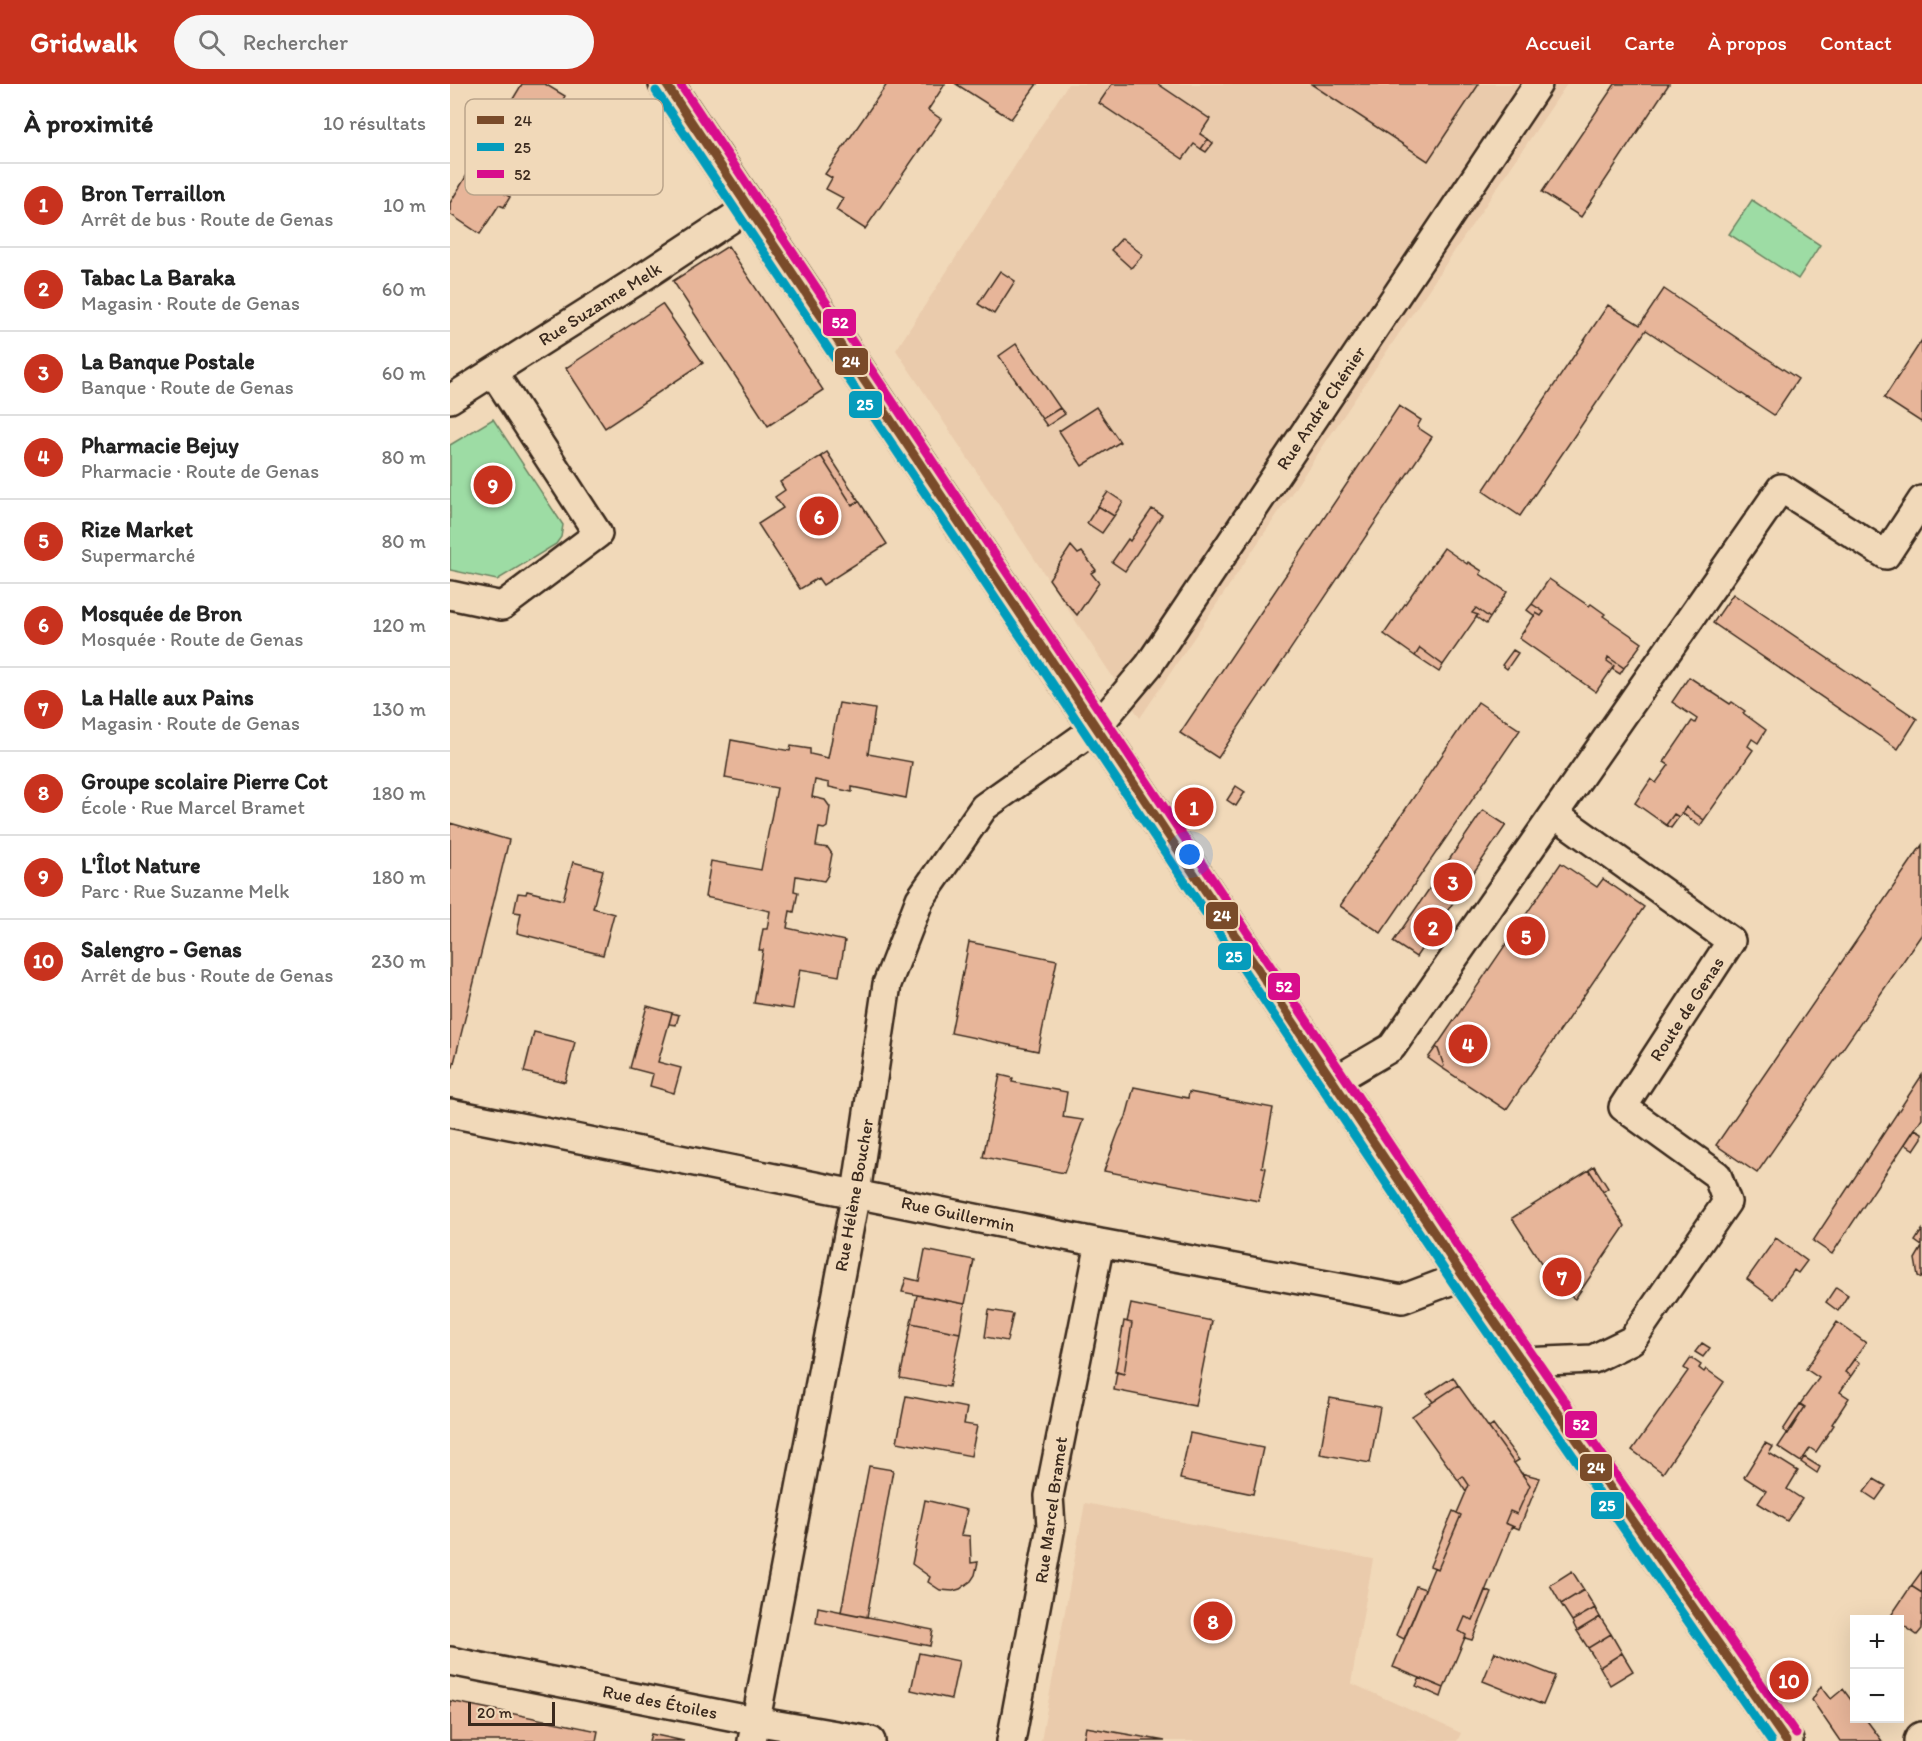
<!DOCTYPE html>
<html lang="fr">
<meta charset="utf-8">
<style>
body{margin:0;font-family:Itim,sans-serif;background:#f6f6f6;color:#222}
.controls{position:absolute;right:18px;bottom:18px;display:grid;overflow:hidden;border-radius:0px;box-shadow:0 6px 24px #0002}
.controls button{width:54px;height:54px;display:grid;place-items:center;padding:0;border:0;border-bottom:2px solid #e0e0e0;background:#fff;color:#222;font:30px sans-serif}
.scale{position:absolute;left:18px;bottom:15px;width:87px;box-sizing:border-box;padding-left:6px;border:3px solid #3b2a1e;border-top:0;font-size:16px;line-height:21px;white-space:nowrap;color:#3b2a1e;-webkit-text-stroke:4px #f1d9b9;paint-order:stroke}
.you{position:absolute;left:740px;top:771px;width:21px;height:21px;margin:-15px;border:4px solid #fff;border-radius:50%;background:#1a73e8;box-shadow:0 0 0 9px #1a73e833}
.badge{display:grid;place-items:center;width:39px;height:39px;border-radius:50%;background:#c8321e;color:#fff;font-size:20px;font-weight:700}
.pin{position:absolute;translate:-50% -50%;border:3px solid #fff;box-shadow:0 2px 6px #0006}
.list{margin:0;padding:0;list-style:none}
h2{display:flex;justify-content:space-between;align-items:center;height:78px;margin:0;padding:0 24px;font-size:26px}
h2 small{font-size:20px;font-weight:400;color:#767676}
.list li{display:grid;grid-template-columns:39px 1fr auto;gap:18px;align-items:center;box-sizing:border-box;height:84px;padding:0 24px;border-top:2px solid #e0e0e0}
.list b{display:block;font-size:22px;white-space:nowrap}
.list p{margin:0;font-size:20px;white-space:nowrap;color:#767676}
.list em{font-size:20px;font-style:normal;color:#767676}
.icon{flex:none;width:33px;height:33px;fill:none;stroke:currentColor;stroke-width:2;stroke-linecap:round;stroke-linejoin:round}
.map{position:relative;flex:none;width:1472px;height:1657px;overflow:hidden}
header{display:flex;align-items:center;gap:36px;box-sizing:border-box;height:84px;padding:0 30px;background:#c8321e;color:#fff}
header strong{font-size:28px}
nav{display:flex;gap:33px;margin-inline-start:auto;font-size:21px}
.search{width:420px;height:54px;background:#f6f6f6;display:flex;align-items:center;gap:15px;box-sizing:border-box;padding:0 21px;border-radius:33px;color:#767676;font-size:22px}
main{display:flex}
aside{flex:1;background:#fff}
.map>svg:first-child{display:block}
.built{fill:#eacbac}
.green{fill:#9ddca4;stroke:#6c8361;stroke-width:1.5}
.building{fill:#e7b599;stroke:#3b2a1e;stroke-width:1.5}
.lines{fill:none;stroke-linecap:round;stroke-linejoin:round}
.street-casing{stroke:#3b2a1e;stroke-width:32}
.secondary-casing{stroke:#3b2a1e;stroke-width:38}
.street{stroke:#f1d9b9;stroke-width:27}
.secondary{stroke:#f1d9b9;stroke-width:33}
.bus-1-casing{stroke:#f1d9b9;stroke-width:14}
.bus-2-casing{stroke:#f1d9b9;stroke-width:14}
.bus-3-casing{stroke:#f1d9b9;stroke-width:14}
.bus-1{stroke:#7a4b2a;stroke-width:9}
.bus-2{stroke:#069cbc;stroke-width:9}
.bus-3{stroke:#d80d8c;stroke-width:9}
.labels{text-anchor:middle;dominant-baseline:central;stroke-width:4.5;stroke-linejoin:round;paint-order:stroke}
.street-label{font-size:18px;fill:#3b2a1e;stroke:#f1d9b9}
.key{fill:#f1d9b9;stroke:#baa48a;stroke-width:1.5}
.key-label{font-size:16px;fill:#3b2a1e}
.line-badge{stroke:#f1d9b9;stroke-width:2}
.badge-label{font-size:16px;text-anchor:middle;font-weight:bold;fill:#fff}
</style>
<header>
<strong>Gridwalk</strong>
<div class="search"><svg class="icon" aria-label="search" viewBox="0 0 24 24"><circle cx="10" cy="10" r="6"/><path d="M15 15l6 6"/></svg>Rechercher</div>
<nav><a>Accueil</a><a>Carte</a><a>À propos</a><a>Contact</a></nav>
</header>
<main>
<aside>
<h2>À proximité<small>10 résultats</small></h2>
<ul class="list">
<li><span class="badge">1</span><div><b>Bron Terraillon</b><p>Arrêt de bus · Route de Genas</p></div><em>10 m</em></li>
<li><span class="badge">2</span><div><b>Tabac La Baraka</b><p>Magasin · Route de Genas</p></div><em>60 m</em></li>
<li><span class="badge">3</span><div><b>La Banque Postale</b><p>Banque · Route de Genas</p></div><em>60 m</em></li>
<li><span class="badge">4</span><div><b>Pharmacie Bejuy</b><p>Pharmacie · Route de Genas</p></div><em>80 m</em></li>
<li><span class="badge">5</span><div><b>Rize Market</b><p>Supermarché</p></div><em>80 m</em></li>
<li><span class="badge">6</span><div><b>Mosquée de Bron</b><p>Mosquée · Route de Genas</p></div><em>120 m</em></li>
<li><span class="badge">7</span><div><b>La Halle aux Pains</b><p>Magasin · Route de Genas</p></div><em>130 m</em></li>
<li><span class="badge">8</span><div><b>Groupe scolaire Pierre Cot</b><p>École · Rue Marcel Bramet</p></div><em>180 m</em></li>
<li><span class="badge">9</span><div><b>L'Îlot Nature</b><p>Parc · Rue Suzanne Melk</p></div><em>180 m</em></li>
<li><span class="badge">10</span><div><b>Salengro - Genas</b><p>Arrêt de bus · Route de Genas</p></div><em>230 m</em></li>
</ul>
</aside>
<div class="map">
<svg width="1472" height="1657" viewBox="0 0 1472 1657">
<rect width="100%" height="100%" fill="#f1d9b9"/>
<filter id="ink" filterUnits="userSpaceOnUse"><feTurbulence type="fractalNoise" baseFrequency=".0167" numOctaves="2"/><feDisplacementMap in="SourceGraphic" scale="12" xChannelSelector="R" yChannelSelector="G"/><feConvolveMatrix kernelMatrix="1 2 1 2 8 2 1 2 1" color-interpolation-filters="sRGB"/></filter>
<g filter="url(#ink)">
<!-- built -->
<path class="built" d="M 618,0 L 1117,0 L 690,634 L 446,266 Z
M 635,1419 L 923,1475 L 901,1599 L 1011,1649 L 1007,1657 L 591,1657 Z"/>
<!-- green -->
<path class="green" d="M 1302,116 L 1370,161 L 1348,195 L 1279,150 Z
M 43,335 L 113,441 L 111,453 L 106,460 L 47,496 L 0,486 L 0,361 Z"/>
<!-- building -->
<path class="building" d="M 72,0 L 95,0 L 115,12 L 99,40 L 103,42 L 101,45 L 104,47 L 96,60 L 88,55 L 55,110 L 60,113 L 54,123 L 49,121 L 30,150 L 0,130 L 0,119 Z
M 437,0 L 495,0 L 478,26 L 491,35 L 415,145 L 386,126 L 393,114 L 376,105 L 382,94 L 375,90 Z
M 506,0 L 587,0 L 561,35 Z
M 662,0 L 708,0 L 760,35 L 750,50 L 758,55 L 751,65 L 744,60 L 733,75 L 649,19 Z
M 861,0 L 1029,0 L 978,77 Z
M 1165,0 L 1219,0 L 1131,133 L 1092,108 Z
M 758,55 L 763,59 L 756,68 L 751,65 Z
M 672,154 L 693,171 L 681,184 L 661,166 Z
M 278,162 L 373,306 L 318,342 L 223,197 Z
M 550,187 L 565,197 L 544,230 L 528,220 Z
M 1214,205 L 1348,295 L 1324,331 L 1196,246 L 1070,432 L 1033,407 L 1158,221 L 1190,241 Z
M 212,220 L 253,279 L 155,344 L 116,284 Z
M 1472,256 L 1472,338 L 1471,338 L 1434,314 Z
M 566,260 L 610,324 L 592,335 L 549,272 Z
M 949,322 L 971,336 L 967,343 L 982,353 L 768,674 L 730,649 Z
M 646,323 L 670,358 L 632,382 L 609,347 Z
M 610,324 L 615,330 L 597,342 L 592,335 Z
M 377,368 L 409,417 L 402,421 L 371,372 Z
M 371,372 L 402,421 L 409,417 L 437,460 L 373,501 L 368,494 L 350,505 L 308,440 L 333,424 L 325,413 L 335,406 L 330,398 Z
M 658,408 L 673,418 L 664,432 L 648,422 Z
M 648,422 L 664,432 L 652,449 L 637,439 Z
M 702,425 L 712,431 L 675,487 L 662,478 L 678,455 L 680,457 Z
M 621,462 L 628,470 L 632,468 L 646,486 L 641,489 L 649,499 L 627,531 L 613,515 L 599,495 Z
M 994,464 L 1017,480 L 1018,478 L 1032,487 L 1030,490 L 1057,508 L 1040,534 L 1026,524 L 1022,529 L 1028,531 L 993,581 L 970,564 L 965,572 L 934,550 Z
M 1099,495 L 1139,522 L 1141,520 L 1155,530 L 1153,532 L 1192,559 L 1174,584 L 1158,573 L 1157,577 L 1164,582 L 1146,608 L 1069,554 L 1086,529 L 1091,532 L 1094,528 L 1082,520 Z
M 1283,510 L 1467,635 L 1448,665 L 1263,539 Z
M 1082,520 L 1094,528 L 1091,532 L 1086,529 L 1085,532 L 1077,526 Z
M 1026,524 L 1040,534 L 1036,540 L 1026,533 L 1028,531 L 1022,529 Z
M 970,564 L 993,581 L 989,588 L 965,572 Z
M 1063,566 L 1068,569 L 1057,585 L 1052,581 Z
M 1158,573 L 1174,584 L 1170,590 L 1162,585 L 1164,582 L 1157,577 Z
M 1239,593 L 1280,620 L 1282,618 L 1295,627 L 1293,629 L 1316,646 L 1308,659 L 1302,655 L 1298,662 L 1303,666 L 1254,736 L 1236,723 L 1229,733 L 1224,730 L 1216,741 L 1185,719 L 1201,695 L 1206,699 L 1219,681 L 1214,678 L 1242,637 L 1245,639 L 1247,635 L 1222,618 Z
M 1028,618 L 1070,646 L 931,849 L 890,822 Z
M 389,619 L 425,625 L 418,670 L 462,678 L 456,714 L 402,703 L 402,708 L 379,703 L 379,699 L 365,696 L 362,713 L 375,716 L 380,723 L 377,743 L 374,745 L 369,744 L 366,762 L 378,764 L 382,770 L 378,791 L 374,797 L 346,792 L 344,807 L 348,808 L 344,828 L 340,827 L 337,844 L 395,857 L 389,892 L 350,885 L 343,925 L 304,919 L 313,866 L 309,866 L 313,845 L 317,845 L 320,827 L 255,813 L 261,777 L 311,786 L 327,704 L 275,694 L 281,656 L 340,667 L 341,662 L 360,665 L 360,670 L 378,674 Z
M 786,702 L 795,708 L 786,722 L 777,716 Z
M 1236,723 L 1254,736 L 1250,742 L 1232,729 Z
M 1033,726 L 1056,741 L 966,873 L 943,858 Z
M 1224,730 L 1229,733 L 1221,744 L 1216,741 Z
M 0,739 L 59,756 L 3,983 L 0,983 Z
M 1472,761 L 1472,850 L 1307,1089 L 1266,1061 Z
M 123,778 L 153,786 L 143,824 L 164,830 L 153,871 L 67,849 L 71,829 L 64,828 L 68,809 L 76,810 L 77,807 L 113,816 Z
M 1111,779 L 1147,803 L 1153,795 L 1194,823 L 1056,1026 L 992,984 L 994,982 L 988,965 L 986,963 Z
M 519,858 L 607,876 L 588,967 L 501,949 Z
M 197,922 L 222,929 L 208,978 L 231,984 L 224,1009 L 200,1002 L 203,990 L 180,984 Z
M 222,929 L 229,931 L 226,941 L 219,940 Z
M 84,948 L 125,958 L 115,998 L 74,988 Z
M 986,963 L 988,965 L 994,982 L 992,984 L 978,974 Z
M 550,991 L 563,994 L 562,998 L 617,1008 L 613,1033 L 633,1036 L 614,1089 L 533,1073 Z
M 1472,991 L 1472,1034 L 1382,1170 L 1363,1157 Z
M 684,1003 L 738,1014 L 739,1008 L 823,1024 L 812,1083 L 816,1084 L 809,1117 L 654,1087 L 669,1046 L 676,1033 Z
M 1465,1045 L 1472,1049 L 1472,1054 L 1464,1066 L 1455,1060 Z
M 1144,1082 L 1158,1104 L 1153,1108 L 1139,1086 Z
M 1139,1086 L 1175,1142 L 1125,1215 L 1106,1202 L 1062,1134 Z
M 1472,1146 L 1472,1162 L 1465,1157 Z
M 1326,1154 L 1357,1177 L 1348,1189 L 1344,1186 L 1324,1215 L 1297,1195 Z
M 1472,1163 L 1472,1194 L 1468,1192 L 1465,1175 Z
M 475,1166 L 524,1176 L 515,1220 L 452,1208 L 456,1194 L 469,1197 Z
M 1386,1203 L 1398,1211 L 1388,1227 L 1376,1218 Z
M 467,1211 L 515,1220 L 510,1249 L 461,1239 Z
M 681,1220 L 762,1237 L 745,1322 L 664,1306 L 667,1288 L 674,1290 L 682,1239 L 677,1238 Z
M 539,1226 L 563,1230 L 557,1257 L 535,1253 Z
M 674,1237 L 682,1239 L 674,1290 L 665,1288 Z
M 1387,1238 L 1416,1259 L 1395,1288 L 1401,1292 L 1390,1308 L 1399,1314 L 1382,1340 L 1384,1341 L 1366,1368 L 1360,1364 L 1351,1378 L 1328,1363 L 1355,1323 L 1350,1320 L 1369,1294 L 1356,1285 Z
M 461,1239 L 510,1249 L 499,1303 L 450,1294 Z
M 1252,1259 L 1260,1264 L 1253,1273 L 1245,1268 Z
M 1241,1274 L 1251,1281 L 1249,1284 L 1254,1288 L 1256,1285 L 1274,1298 L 1213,1389 L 1182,1366 L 1238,1287 L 1234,1284 Z
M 1404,1275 L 1410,1279 L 1401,1292 L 1395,1288 Z
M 1003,1293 L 1008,1301 L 983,1318 L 977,1310 Z
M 1008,1301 L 1080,1401 L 1067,1430 L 1060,1427 L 1055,1439 L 1062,1442 L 1023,1536 L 1015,1533 L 1009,1547 L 1016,1551 L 994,1604 L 943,1583 L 984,1484 L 988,1485 L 1011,1431 L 1007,1429 L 1019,1401 L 1013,1392 L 1008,1396 L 962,1332 Z
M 456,1312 L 517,1324 L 514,1340 L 527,1342 L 521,1372 L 447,1358 Z
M 880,1314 L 930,1323 L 920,1379 L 870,1370 Z
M 1350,1320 L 1355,1323 L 1338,1350 L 1333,1346 Z
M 1043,1341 L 1069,1376 L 1064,1379 L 1039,1344 Z
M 740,1349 L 813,1364 L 803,1410 L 730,1395 Z
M 1315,1359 L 1323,1363 L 1319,1369 L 1348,1387 L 1337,1405 L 1352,1415 L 1337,1437 L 1308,1419 L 1316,1407 L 1294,1393 Z
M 1354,1373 L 1370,1383 L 1367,1389 L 1351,1378 Z
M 419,1382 L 443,1386 L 417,1533 L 391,1528 Z
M 1071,1389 L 1090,1394 L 1069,1445 L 1055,1439 L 1060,1427 L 1067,1430 L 1080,1401 Z
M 1013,1392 L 1019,1401 L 1016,1408 L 1008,1396 Z
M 1424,1395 L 1436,1402 L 1426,1416 L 1414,1408 Z
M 475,1416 L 517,1426 L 511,1451 L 520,1452 L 521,1479 L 528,1478 L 525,1491 L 521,1497 L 510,1505 L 503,1507 L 490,1506 L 478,1498 L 480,1493 L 462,1480 Z
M 1003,1427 L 1011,1431 L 988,1485 L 980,1482 Z
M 1122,1487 L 1134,1506 L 1111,1520 L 1100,1501 Z
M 1472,1487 L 1472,1509 L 1461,1502 Z
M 966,1502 L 975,1505 L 954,1555 L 946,1551 Z
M 1461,1502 L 1472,1509 L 1472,1545 L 1467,1551 L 1450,1539 L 1450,1536 L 1444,1536 L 1440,1533 Z
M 1035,1506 L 1042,1509 L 1022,1556 L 1015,1554 L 1016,1551 L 1009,1547 L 1015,1533 L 1023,1536 Z
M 1134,1506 L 1145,1524 L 1122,1537 L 1111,1520 Z
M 368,1523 L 483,1546 L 480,1562 L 366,1539 Z
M 1145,1524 L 1150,1533 L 1127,1547 L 1122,1537 Z
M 1150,1533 L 1161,1550 L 1138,1564 L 1127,1547 Z
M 1161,1550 L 1172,1569 L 1150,1583 L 1138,1564 Z
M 1045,1568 L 1105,1592 L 1093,1621 L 1033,1597 Z
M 469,1569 L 509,1577 L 501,1615 L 461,1606 Z
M 1172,1569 L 1183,1587 L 1160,1601 L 1150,1583 Z
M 970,1594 L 994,1604 L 991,1613 L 966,1602 Z
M 1371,1602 L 1381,1615 L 1393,1605 L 1404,1620 L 1404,1634 L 1415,1634 L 1432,1657 L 1390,1657 L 1362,1616 Z
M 0,1617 L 148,1647 L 146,1657 L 0,1657 Z
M 636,1643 L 715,1657 L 633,1657 Z
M 201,1650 L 234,1657 L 199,1657 Z"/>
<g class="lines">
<!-- street casing -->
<g class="street-casing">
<path id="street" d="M 0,315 L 196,191 L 299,123
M 0,511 L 52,522 L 148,450 L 43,288
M 884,997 L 942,963 L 1331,404 L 1436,471 L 1472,416
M 0,1029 L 650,1159 L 952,1215 L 1013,1192
M 1073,1278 L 1143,1275 L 1182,1256 L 1277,1118 L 1267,1091 L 1173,1023 L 1281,857 L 1104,730
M 0,1577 L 305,1637 L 421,1657
M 302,1657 L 406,1109 L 437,900 L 470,815 L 534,723 L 647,643 L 699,581 L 1088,0
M 561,1657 L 601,1442 L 599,1412 L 650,1159"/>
</g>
<!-- secondary casing -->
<g class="secondary-casing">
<path id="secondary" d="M 216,0 L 1013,1192 L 1336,1657
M 1471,1657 L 1472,1655"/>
</g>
<!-- street -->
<use href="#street" class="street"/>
<!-- secondary -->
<use href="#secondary" class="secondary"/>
<!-- bus-1 casing -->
<g class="bus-1-casing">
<path id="bus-1" d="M 216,0 L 1013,1192 L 1336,1657"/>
</g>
<!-- bus-2 casing -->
<g class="bus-2-casing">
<path id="bus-2" d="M 206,7 L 1003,1199 L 1321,1657"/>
</g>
<!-- bus-3 casing -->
<g class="bus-3-casing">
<path id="bus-3" d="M 230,0 L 1023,1185 L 1346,1650"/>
</g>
<!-- bus-1 -->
<use href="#bus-1" class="bus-1"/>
<!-- bus-2 -->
<use href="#bus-2" class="bus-2"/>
<!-- bus-3 -->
<use href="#bus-3" class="bus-3"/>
</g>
</g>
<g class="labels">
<!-- street labels -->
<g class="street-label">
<text transform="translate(150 220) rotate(-32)">Rue Suzanne Melk</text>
<text transform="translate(871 324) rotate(-56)">Rue André Chénier</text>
<text transform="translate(1237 925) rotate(-57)">Route de Genas</text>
<text transform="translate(404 1111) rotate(-80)">Rue Hélène Boucher</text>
<text transform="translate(508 1130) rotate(12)">Rue Guillermin</text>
<text transform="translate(601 1426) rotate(-82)">Rue Marcel Bramet</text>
<text transform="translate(210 1618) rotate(11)">Rue des Étoiles</text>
</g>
</g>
<!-- legend -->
<rect x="15" y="15" width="198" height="96" rx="9" class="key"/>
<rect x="27" y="32" width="27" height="8" fill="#7a4b2a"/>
<rect x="27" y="59" width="27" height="8" fill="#069cbc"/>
<rect x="27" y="86" width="27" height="8" fill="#d80d8c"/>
<g class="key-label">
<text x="64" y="42">24</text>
<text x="64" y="69">25</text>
<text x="64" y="96">52</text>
</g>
<g class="line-badge">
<rect x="372" y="224" width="35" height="29" rx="6" fill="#d80d8c"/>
<rect x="384" y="263" width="35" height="29" rx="6" fill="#7a4b2a"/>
<rect x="398" y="306" width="35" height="29" rx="6" fill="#069cbc"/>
<rect x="755" y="817" width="34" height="29" rx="6" fill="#7a4b2a"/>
<rect x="767" y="858" width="35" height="29" rx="6" fill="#069cbc"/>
<rect x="817" y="888" width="34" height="29" rx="6" fill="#d80d8c"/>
<rect x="1114" y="1326" width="34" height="29" rx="6" fill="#d80d8c"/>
<rect x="1129" y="1369" width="34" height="29" rx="6" fill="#7a4b2a"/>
<rect x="1140" y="1407" width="35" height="29" rx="6" fill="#069cbc"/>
</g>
<g class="badge-label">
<text x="390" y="244">52</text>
<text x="401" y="283">24</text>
<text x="415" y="326">25</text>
<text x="772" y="837">24</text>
<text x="784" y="878">25</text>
<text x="834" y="908">52</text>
<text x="1131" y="1346">52</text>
<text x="1146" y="1389">24</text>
<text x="1157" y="1427">25</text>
</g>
</svg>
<div class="controls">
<button>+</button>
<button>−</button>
</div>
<div class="scale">20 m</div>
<div class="you"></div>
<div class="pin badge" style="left:744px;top:723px">1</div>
<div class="pin badge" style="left:983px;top:843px">2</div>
<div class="pin badge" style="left:1003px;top:798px">3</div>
<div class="pin badge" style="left:1018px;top:960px">4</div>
<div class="pin badge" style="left:1076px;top:852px">5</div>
<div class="pin badge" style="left:369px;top:432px">6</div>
<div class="pin badge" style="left:1112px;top:1193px">7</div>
<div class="pin badge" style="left:763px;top:1537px">8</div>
<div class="pin badge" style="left:43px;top:401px">9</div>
<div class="pin badge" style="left:1339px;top:1596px">10</div>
</div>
</main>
